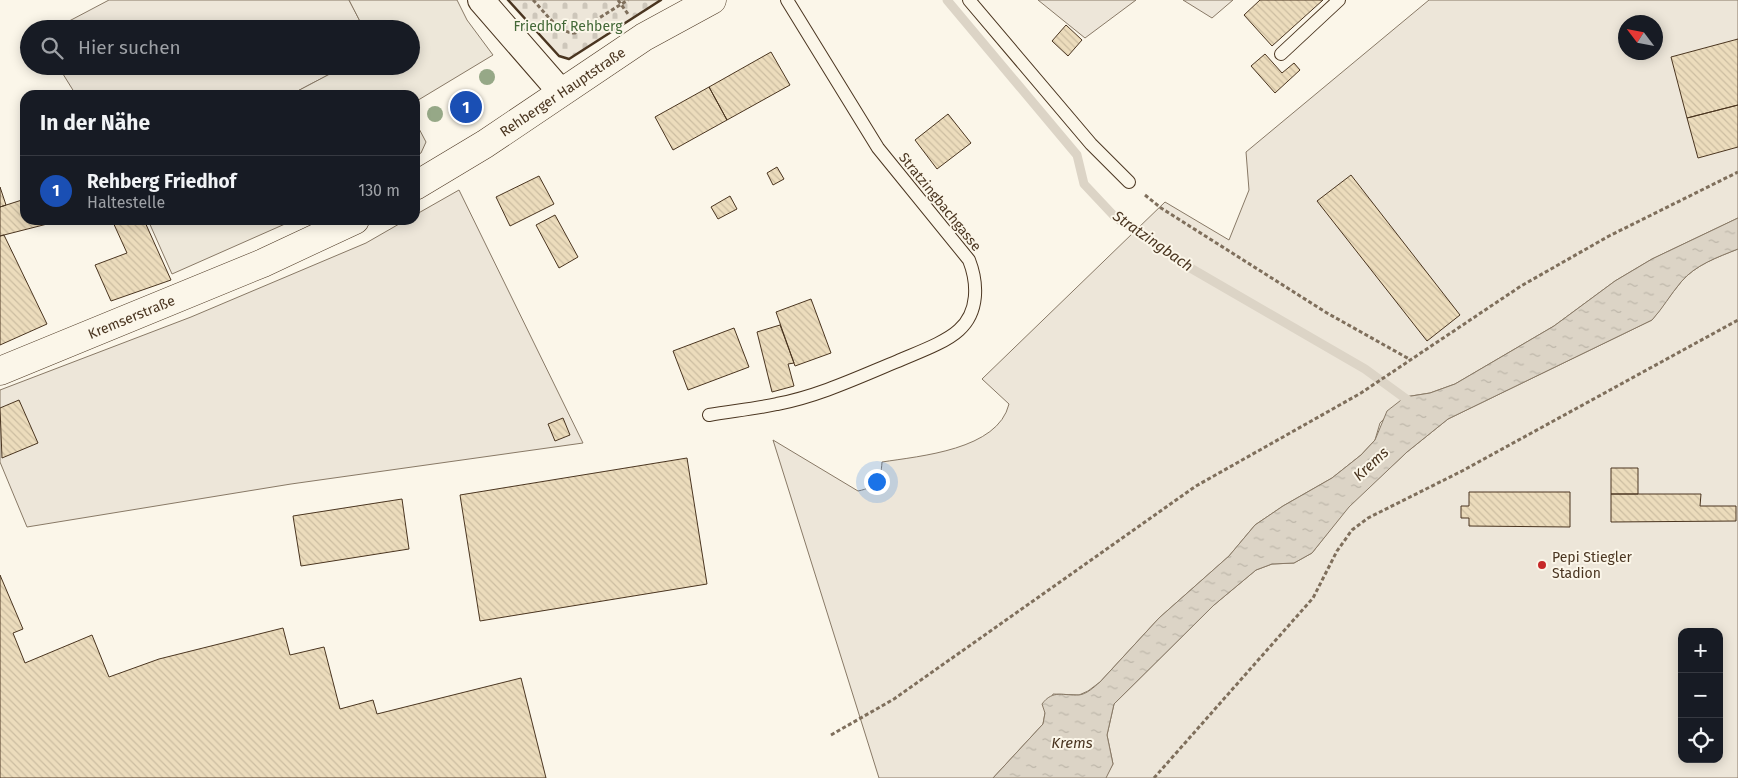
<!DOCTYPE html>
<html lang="de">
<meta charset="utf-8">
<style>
body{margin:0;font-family:"Fira Sans",sans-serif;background:#242831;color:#f1f3f6}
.controls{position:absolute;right:15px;bottom:15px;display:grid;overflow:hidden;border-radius:10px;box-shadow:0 2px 12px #0003}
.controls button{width:45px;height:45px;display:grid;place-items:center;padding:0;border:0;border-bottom:1px solid #363941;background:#171b24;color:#f1f3f6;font:25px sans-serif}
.compass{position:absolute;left:1618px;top:15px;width:45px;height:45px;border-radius:50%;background:#171b24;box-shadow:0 2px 12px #0003;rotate:302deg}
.you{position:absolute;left:876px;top:481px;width:18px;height:18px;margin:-12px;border:4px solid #fff;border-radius:50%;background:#1a73e8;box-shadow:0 0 0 8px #1a73e833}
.badge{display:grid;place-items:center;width:32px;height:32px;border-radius:50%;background:#8c9099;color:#fff;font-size:16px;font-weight:700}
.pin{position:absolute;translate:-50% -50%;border:2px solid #fff;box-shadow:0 1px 5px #0006}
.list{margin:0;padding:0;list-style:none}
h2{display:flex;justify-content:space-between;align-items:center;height:65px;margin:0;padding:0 20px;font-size:21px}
h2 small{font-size:16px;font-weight:400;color:#9ea1a6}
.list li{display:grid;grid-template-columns:32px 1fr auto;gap:15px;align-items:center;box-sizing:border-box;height:70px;padding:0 20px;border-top:1px solid #363941}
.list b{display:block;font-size:19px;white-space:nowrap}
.list p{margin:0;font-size:16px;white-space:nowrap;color:#9ea1a6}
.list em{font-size:16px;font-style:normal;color:#9ea1a6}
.icon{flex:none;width:28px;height:28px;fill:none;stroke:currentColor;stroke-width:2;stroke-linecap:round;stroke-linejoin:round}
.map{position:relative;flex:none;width:1738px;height:778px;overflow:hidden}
.search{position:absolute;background:#171b24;box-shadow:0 2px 12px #0003;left:20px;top:20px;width:400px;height:55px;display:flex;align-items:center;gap:12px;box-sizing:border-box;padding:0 18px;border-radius:28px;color:#9ea1a6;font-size:19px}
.panel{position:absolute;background:#171b24;box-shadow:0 2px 12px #0003;left:20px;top:90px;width:400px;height:135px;border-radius:15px}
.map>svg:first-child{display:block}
.green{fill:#ede6d9;stroke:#887966;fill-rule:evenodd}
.cemetery{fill:url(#cemetery-stones);stroke:#887966}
.parking{fill:#ede7d9;stroke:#887966}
.water{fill:url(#water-ripples);stroke:#887966}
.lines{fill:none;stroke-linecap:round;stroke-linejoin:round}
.stream{stroke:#dcd4c6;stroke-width:9}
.building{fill:url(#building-back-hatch);stroke:#4a3520}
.service-casing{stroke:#4a3520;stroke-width:14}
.minor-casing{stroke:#4a3520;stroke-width:28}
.secondary-casing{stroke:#4a3520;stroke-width:29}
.path{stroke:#7f6f5c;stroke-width:3;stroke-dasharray:4 2.5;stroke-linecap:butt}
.service{stroke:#fbf6e9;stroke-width:12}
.minor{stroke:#fbf6e9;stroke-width:26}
.secondary{stroke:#fbf6e9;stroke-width:28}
.wall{stroke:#4a3520;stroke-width:2.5}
.tree{fill:#96a887}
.poi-dot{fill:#c62828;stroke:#fbf6e9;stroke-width:2}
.labels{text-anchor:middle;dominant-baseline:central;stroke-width:4;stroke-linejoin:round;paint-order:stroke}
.park-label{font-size:14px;fill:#436837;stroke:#fbf6e9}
.street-label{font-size:14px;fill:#4a3520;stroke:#fbf6e9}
.poi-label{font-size:14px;fill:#4a3520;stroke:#fbf6e9;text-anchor:start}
.water-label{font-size:15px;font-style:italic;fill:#4a3520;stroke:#fbf6e9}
</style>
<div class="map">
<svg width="1738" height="778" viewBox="0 0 1738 778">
<defs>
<pattern id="cemetery-stones" width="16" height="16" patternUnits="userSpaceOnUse" patternTransform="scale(1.25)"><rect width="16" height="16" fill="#ede6d9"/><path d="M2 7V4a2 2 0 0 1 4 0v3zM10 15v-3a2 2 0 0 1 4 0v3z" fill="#cdc6ba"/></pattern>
<pattern id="water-ripples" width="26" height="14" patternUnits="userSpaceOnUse" patternTransform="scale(1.25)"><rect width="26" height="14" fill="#dcd4c6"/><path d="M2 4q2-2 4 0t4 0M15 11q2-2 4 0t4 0" fill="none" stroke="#beb7aa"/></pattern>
<pattern id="building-back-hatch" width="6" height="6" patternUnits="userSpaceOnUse" patternTransform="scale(1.25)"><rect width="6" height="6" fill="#ecdcbc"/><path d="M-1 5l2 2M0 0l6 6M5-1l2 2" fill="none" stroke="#ccbda1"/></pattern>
</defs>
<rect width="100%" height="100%" fill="#fbf6e9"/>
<!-- green -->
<path class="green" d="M 109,0 L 349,0 L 364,29 L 54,29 Z
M 1038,0 L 1136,0 L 1085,38 Z
M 1183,0 L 1233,0 L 1212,18 Z
M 1429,0 L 1738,0 L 1738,218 L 1652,259 L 1615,281 L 1554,326 L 1455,384 L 1430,393 L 1405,397 L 1380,423 L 1375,440 L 1361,455 L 1332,478 L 1283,506 L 1255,525 L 1229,556 L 1159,618 L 1100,682 L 1088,691 L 1079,695 L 1053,694 L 1045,713 L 1043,724 L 993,778 L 879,778 L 773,440 L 858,491 C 877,487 881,480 882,462 C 920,456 998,450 1009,404 L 982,379 L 1165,202 L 1229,240 L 1249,190 L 1246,152 ZM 1626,22 L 1656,22 L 1656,52 L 1626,52 Z
M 58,66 L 345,66 L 290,95 L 76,95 Z
M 459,190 L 583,443 L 291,484 L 27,527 L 0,462 L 0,390 L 191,317 L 366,243 L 406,220 L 415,220 L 415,215 Z
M 1738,249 L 1738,778 L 1105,778 L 1113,764 L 1107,735 L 1114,704 L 1214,605 L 1256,570 L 1272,564 L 1294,563 L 1312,553 L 1348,507 L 1407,452 L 1448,419 L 1652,320 C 1662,308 1670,295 1681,282 C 1695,265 1718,257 1738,249 ZM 1682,632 L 1719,632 L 1719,759 L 1682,759 Z"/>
<!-- cemetery -->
<path class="cemetery" d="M 508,0 L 661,0 L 569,59 L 559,56 Z"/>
<!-- parking -->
<path class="parking" d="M 349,0 L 457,0 L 467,20 L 493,55 L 415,102 L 415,95 L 290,95 L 345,66 L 411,66 L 411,29 L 364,29 Z
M 415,121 L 426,142 L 421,153 L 415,156 Z
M 148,220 L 294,220 L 172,274 Z"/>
<!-- water -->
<path class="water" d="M 1738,218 L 1738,249 C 1718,257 1695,265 1681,282 C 1670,295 1663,308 1652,320 L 1448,419 L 1407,452 L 1349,507 L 1312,553 L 1294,563 L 1272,564 L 1256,570 L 1214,605 L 1114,704 L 1107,735 L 1113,764 L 1106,778 L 993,778 L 1043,724 L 1045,713 L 1042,704 C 1053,689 1064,696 1079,695 C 1087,694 1094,687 1100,682 L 1159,618 L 1229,556 L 1255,525 L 1283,506 L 1332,478 L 1361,455 L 1375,440 L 1387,411 L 1405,397 L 1430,393 L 1455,384 L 1554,326 L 1615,281 L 1652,259 Z"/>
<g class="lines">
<!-- stream -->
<path class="stream" d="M 947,0 L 1077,155 L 1084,184 L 1115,217 L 1187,266 L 1365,369 L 1413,404"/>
</g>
<!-- building -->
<path class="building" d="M 1260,0 L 1323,0 L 1272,46 L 1244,15 Z
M 1066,25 L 1082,40 L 1068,56 L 1052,41 Z
M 1738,39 L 1738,105 L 1687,118 L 1671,57 Z
M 771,52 L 790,85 L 727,120 L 709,87 Z
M 1265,54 L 1282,73 L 1294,63 L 1300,70 L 1275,93 L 1251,66 Z
M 709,87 L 727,120 L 673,150 L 655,117 Z
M 1738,105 L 1738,147 L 1698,158 L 1687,118 Z
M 948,114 L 971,143 L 937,169 L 915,140 Z
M 777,167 L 784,179 L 773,185 L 767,173 Z
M 1351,175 L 1460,315 L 1427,341 L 1317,201 Z
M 539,176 L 554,204 L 510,226 L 496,197 Z
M 0,187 L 6,205 L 0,207 Z
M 730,196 L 737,209 L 718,219 L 711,207 Z
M 25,199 L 25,220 L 55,222 L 0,236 L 0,207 Z
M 555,215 L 578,257 L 559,268 L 536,225 Z
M 112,220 L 144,220 L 171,280 L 111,301 L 95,265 L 127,253 Z
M 4,235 L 47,324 L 0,345 L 0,236 Z
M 811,299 L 831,353 L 795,366 L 776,312 Z
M 780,325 L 794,363 L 788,364 L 794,386 L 772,392 L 757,332 Z
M 734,328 L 749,367 L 688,390 L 673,351 Z
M 19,400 L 38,443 L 2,458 L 0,408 Z
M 563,418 L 570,435 L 555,441 L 548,424 Z
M 687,458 L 707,584 L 480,621 L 460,495 Z
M 1611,468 L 1638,468 L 1638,494 L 1611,494 Z
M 1469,492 L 1570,492 L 1570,527 L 1469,526 L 1469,518 L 1461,518 L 1461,506 L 1469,506 Z
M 1611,494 L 1701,494 L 1700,506 L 1736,506 L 1736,521 L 1611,522 Z
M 402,499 L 409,549 L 301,566 L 293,516 Z
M 0,575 L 23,629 L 13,633 L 25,663 L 92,635 L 109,677 L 159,659 L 283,628 L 290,655 L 324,647 L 340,709 L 373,700 L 377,714 L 521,678 L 546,778 L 0,778 Z"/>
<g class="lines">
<!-- service casing -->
<g class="service-casing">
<path id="service" d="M 969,0 L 1091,144 L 1129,182
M 1281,54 L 1339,0
M 709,415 C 732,411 754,409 777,404 C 819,396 859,377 898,361 C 916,353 945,343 959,330 C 979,312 978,283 969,260 L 878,148 L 787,0"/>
</g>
<!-- minor casing -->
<g class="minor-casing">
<path id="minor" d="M 481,0 L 561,92"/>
</g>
<!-- secondary casing -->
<g class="secondary-casing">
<g id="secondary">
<path id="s1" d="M 415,186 L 485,144 L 644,37 L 712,0"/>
<path id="s2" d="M 0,371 L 263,263 L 355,220"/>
</g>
</g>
<!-- path -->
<path class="path" d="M 533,0 C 544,11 559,34 575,33 L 628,0
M 618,0 L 628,14
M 1145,195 L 1161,208 L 1327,313 L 1411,360
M 831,735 L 894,699 L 1196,486 L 1361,393 L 1521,286 L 1609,236 L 1738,172
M 1154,778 L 1313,598 L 1337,551 L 1352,530 L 1368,518 L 1462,471 L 1738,320"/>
<!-- service -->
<use href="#service" class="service"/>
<!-- minor -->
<use href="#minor" class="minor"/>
<!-- secondary -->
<use href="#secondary" class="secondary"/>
<!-- wall -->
<path class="wall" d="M 508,0 L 559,56 L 569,59 L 661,0"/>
</g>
<!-- trees -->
<g class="tree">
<circle cx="487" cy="77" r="8"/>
<circle cx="435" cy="114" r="8"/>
</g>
<!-- markers -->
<circle class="poi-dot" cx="1542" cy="565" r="5"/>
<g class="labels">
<!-- park labels -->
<g class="park-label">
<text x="568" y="26">Friedhof Rehberg</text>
</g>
<!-- street labels -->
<g class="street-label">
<text stroke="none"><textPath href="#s1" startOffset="175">Rehberger Hauptstraße</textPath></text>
<text transform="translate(940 202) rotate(51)">Stratzingbachgasse</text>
<text stroke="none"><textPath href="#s2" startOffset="142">Kremserstraße</textPath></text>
</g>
<!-- poi labels -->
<g class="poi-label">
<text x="1552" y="557">Pepi Stiegler<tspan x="1552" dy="16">Stadion</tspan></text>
</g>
<!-- water labels -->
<g class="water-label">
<text transform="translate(1153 241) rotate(35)">Stratzingbach</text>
<text transform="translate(1371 464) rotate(-43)">Krems</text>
<text x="1072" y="743">Krems</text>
</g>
</g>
</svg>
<div class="controls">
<button>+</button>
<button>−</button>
<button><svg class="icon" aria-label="locate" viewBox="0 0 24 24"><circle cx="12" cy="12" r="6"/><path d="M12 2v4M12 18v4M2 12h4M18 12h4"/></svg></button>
</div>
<svg class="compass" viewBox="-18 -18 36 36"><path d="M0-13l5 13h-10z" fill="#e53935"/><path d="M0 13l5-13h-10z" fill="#9ea1a6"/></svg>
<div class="you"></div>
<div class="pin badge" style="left:466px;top:107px;background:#1a4fb4">1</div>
<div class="search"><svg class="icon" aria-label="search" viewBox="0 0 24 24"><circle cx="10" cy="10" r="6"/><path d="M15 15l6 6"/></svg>Hier suchen</div>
<section class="panel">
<h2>In der Nähe<small></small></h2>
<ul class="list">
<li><span class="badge" style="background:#1a4fb4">1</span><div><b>Rehberg Friedhof</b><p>Haltestelle</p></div><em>130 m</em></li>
</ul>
</section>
</div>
